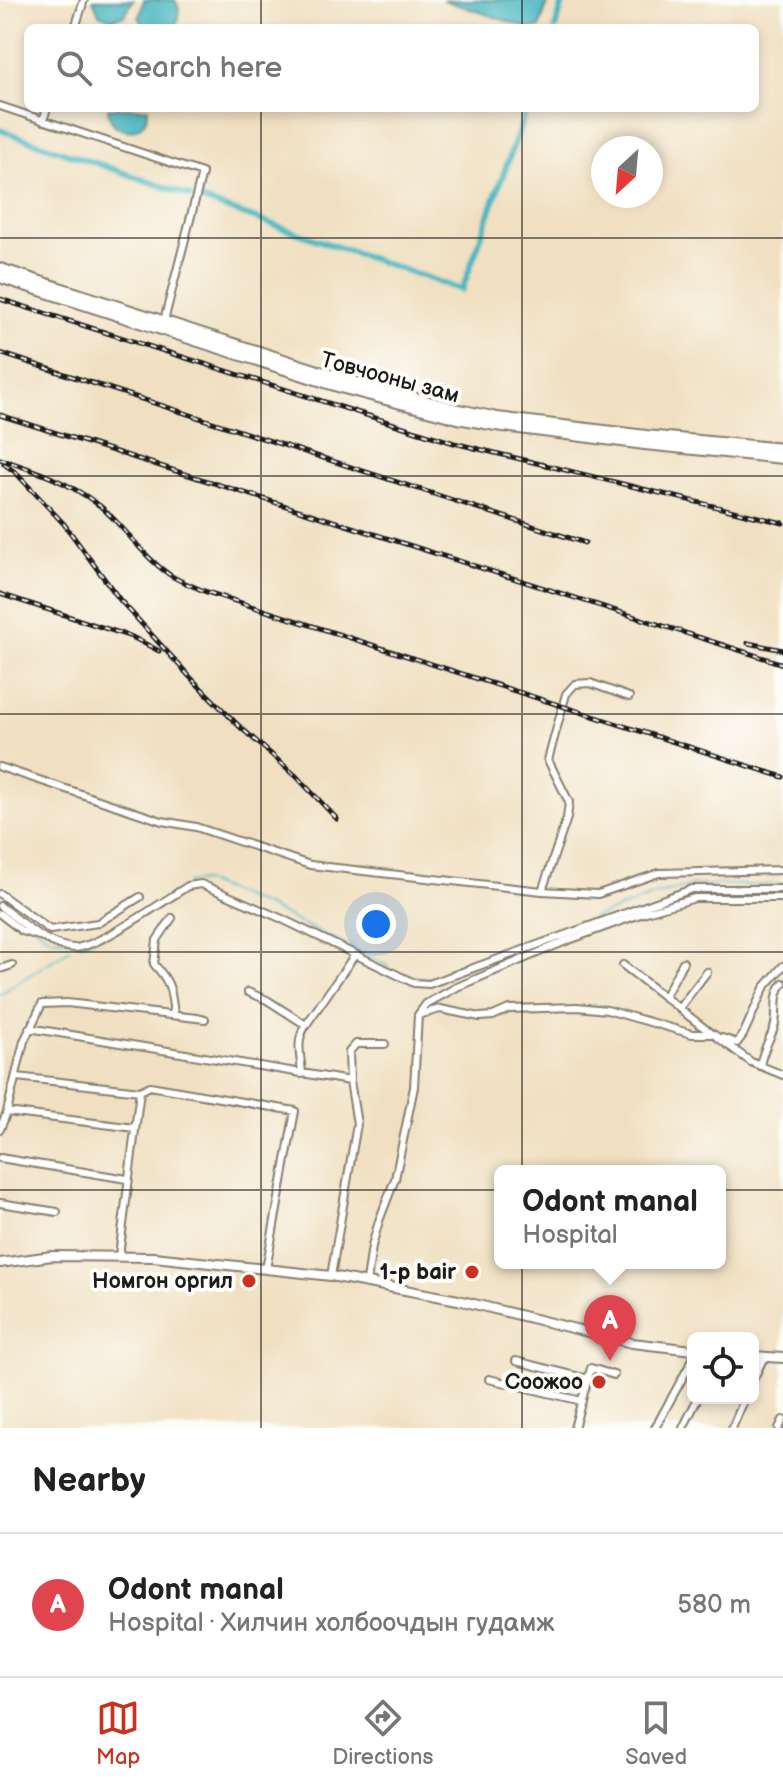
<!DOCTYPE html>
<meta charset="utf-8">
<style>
body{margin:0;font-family:"Balsamiq Sans",sans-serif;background:#f6f6f6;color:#222}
.controls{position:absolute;right:24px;bottom:24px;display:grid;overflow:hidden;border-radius:12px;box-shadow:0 4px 12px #0003}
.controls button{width:72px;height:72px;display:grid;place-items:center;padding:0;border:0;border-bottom:2px solid #e0e0e0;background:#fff;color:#222;font:40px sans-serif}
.compass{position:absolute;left:591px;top:136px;width:72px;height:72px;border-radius:50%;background:#fff;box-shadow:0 4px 12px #0003;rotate:206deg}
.you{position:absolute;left:376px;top:924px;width:28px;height:28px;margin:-20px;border:6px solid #fff;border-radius:50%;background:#1a73e8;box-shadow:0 0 0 12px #1a73e833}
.badge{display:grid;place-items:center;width:52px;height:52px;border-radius:50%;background:#c8321e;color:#fff;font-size:26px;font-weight:700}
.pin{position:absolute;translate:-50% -66px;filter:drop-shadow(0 2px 4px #0008)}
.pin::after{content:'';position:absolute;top:42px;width:28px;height:24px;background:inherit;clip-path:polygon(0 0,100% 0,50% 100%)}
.popup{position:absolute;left:494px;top:1165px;width:232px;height:104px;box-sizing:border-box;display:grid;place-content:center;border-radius:12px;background:#fff;filter:drop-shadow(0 2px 6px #0005);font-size:26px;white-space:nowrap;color:#767676}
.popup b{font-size:30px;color:#222}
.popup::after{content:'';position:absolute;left:50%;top:100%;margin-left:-16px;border:16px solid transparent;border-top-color:#fff}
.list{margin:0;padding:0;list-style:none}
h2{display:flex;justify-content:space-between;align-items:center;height:104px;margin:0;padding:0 32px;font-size:34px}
h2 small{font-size:26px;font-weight:400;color:#767676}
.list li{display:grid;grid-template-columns:52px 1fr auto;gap:24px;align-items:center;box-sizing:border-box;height:144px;padding:0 32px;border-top:2px solid #e0e0e0}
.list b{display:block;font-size:30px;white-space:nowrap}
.list p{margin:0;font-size:26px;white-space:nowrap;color:#767676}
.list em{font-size:26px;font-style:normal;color:#767676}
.icon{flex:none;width:44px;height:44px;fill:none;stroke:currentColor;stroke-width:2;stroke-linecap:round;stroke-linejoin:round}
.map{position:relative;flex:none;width:783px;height:1428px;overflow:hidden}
.search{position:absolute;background:#fff;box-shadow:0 4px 12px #0003;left:24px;right:24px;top:24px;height:88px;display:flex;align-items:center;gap:20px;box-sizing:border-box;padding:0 28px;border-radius:12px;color:#767676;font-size:30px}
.sheet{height:248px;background:#fff}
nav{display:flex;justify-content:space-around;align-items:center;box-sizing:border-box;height:112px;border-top:2px solid #e0e0e0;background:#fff;font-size:22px;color:#767676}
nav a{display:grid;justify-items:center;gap:4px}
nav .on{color:#c8321e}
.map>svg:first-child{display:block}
.water{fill:#49b7c1;stroke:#326a6e;stroke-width:2}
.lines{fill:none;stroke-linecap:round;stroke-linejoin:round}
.stream{stroke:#49b7c1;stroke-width:2}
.canal{stroke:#49b7c1;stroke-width:6}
.street-casing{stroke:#867e6e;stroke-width:10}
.secondary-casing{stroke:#867e6e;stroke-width:12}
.highway-casing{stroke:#867e6e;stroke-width:14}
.street{stroke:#fff;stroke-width:6}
.secondary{stroke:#fff;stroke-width:8}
.highway{stroke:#fff;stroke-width:10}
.rail-casing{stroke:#1c1c1c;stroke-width:5}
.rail{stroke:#fdfcf7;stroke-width:2;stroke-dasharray:6;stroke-linecap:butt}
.grid{fill:none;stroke:#1c1c1c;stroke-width:2;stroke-opacity:0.55}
.poi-dot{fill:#c8321e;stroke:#fdfcf7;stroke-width:3}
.labels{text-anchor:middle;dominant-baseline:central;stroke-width:8;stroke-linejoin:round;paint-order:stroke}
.street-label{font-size:22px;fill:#1c1c1c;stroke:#fdfcf7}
.poi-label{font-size:22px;font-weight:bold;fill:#1c1c1c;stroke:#fdfcf7;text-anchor:end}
</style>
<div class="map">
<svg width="783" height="1428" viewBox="0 0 783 1428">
<rect width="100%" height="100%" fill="#fdfcf7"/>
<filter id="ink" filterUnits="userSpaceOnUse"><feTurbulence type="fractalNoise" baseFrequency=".0125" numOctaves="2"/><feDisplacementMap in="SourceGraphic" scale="16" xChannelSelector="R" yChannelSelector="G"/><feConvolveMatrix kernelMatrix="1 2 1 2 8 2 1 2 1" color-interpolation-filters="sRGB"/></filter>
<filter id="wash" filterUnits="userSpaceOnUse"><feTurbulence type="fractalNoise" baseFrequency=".006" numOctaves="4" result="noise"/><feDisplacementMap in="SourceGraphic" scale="32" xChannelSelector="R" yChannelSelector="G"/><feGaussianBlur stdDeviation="1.8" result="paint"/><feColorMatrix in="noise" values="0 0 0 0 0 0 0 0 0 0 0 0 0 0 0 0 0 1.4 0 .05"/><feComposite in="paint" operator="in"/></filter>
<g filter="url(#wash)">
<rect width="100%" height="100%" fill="#f0e0c1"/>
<!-- water -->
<path class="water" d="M 93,0 L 133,0 L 125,15 L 112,19 L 99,14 Z
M 144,0 L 175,0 C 181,10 181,19 173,28 L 145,28 L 139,17 Z
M 443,0 L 549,0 L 539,28 L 528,28 Z
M 108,108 L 148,108 C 148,138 109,138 108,108 Z"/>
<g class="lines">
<!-- stream -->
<path class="stream" d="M 187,883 L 203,881 L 270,908 L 389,967
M 8,908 L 50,938 L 83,942
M 80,944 L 100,936
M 444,975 L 652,896 L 694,885 L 783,885
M 405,976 L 435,979
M 0,994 L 70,949"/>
<!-- canal -->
<path class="canal" d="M 555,28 L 564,0
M 0,130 L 89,161
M 93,162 L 190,196
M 199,199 L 462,290 L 527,108"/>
</g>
</g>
<g filter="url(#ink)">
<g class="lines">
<!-- street casing -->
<g class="street-casing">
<path id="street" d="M 75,28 L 84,0
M 0,106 L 202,173 L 164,321
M 43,121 L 47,108
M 0,767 L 162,821 L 196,827 L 310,865 L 542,891 L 598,894 L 659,873 L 783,870
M 542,891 L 567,818 L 569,802 L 548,760 L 566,694 L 575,684 L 590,683 L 629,697
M 0,894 L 50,930 L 98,923 L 140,897
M 0,906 C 21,921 47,947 74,948 C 98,948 165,900 188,886 L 201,884 L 280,918 L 414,983 L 429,984 L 692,889 L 783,889
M 0,914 L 22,931 L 39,936
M 172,918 L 157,940 L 154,964 C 171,983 171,989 174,1015
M 623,965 L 712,1034
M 0,969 L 12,965
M 248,992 L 267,1000 L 306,1025 C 295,1041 301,1056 302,1074
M 665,996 L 683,962
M 680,1007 L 707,972
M 418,1015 L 426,1004 L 457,987 L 566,941 L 646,912 L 695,898 L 783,898
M 306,1025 L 354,956
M 29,1028 L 350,1081
M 722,1038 L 737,1043 L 743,1035 L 764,988 L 783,966
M 760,1066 C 762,1052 769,1041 774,1028 C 779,1012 772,997 783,983
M 17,1077 L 140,1091 L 150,1086 L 295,1111 L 266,1269
M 7,1112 L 135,1128
M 0,1129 L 7,1112 L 24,1041 L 42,1004 L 67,1003 L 205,1019
M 0,1158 L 127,1179
M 0,1203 L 57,1212
M 119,1256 L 140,1091
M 331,1276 L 357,1124 L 350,1081 L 349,1052 L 356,1044 L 385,1044
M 367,1281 L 372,1246 L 379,1221 L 395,1179 L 414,1087 L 418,1015 L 440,1009 L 480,1017 L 493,1016 L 509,1009 L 577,1007 L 607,1010 L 692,1034 L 713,1034 L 751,1062 L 783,1075
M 516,1361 L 588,1379
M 489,1379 L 582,1401
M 753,1380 L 764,1357
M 574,1428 L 591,1368 L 614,1375
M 655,1428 L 693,1359
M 683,1428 L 698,1398
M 732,1428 L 745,1398
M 779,1428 L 783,1420"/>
</g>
<!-- secondary casing -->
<g class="secondary-casing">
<path id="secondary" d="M 0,1263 L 52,1256 L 154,1257 L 331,1276 L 458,1300 L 632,1343 L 693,1350
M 753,1356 L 783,1358"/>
</g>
<!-- highway casing -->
<g class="highway-casing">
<path id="highway" d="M 0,269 L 346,380 L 459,410 L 497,418 L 646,436 L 783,449
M 0,277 L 344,388 L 458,418 L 496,425 L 645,444 L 783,458"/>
</g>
<!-- street -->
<use href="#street" class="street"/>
<!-- secondary -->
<use href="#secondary" class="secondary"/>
<!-- highway -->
<use href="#highway" class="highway"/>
<!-- rail casing -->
<g class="rail-casing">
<path id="rail" d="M 0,299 L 454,443 L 783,523
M 0,353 L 585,543
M 0,415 L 783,664
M 0,459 C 37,471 69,482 100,506 C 125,527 143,557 170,575 C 181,582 193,586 204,591 L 783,777
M 4,464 L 15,472 L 64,524 L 120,600 L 190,677 L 239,726 L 296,776 L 337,819
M 0,594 L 132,637 L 159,651
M 748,643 L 783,650"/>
</g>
<!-- rail -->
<use href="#rail" class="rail"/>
</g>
</g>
<!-- grid -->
<path class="grid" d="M 261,0 L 261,28M 522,0 L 522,28M 261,108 L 261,1428M 522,108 L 522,1428M 0,238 L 783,238M 0,476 L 783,476M 0,714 L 783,714M 0,952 L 783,952M 0,1190 L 783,1190"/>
<!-- markers -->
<g class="poi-dot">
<circle cx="472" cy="1272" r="8"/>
<circle cx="249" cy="1281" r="8"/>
<circle cx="599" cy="1382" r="8"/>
</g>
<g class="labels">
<!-- street labels -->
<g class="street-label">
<text transform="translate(390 378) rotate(15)">Товчооны зам</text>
</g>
<!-- poi labels -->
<g class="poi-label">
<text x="456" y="1272">1-p bair</text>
<text x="233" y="1281">Номгон оргил</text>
<text x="583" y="1382">Соожоо</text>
</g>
</g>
</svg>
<div class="controls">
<button><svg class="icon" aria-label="locate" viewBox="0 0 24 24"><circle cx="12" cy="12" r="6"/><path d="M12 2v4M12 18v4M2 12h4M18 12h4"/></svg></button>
</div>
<svg class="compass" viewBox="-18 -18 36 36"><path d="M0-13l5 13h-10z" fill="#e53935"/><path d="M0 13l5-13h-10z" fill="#767676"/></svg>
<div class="you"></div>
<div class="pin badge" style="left:610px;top:1361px;background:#e0444e">A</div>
<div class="popup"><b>Odont manal</b>Hospital</div>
<div class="search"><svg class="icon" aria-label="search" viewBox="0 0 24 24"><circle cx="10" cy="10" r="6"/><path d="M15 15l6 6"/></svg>Search here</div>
</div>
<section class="sheet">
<h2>Nearby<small></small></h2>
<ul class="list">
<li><span class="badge" style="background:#e0444e">A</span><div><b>Odont manal</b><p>Hospital · Хилчин холбоочдын гудамж</p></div><em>580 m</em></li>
</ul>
</section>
<nav>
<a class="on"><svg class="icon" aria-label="map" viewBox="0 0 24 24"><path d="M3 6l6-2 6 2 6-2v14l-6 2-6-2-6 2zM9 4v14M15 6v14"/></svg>Map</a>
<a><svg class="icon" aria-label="directions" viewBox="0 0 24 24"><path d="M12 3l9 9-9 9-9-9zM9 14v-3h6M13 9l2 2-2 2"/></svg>Directions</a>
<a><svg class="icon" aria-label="saved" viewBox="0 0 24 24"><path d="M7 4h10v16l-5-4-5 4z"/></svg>Saved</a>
</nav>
